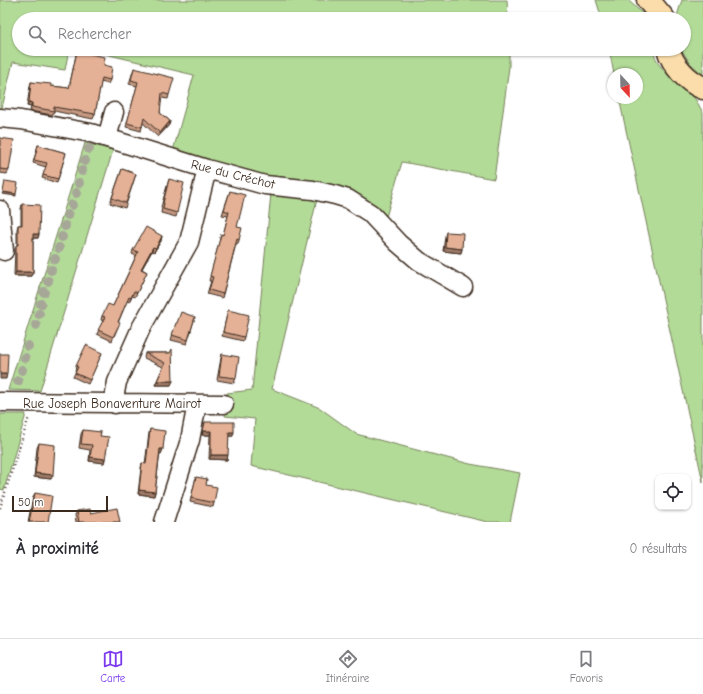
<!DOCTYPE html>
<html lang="fr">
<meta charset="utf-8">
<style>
body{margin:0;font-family:"Comic Neue",sans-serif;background:#f7f7f7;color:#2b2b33}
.controls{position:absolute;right:12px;bottom:12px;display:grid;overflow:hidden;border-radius:8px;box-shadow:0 1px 3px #0004}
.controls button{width:36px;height:36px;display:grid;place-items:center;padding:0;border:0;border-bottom:1px solid #e1e1e2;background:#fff;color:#2b2b33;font:20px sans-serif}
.compass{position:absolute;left:607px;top:68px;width:36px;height:36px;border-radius:50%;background:#fff;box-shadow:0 1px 3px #0004;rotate:158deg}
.scale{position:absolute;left:12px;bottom:10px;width:96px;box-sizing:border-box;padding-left:4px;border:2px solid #3b2a1e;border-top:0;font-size:11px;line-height:14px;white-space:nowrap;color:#3b2a1e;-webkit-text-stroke:3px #fff;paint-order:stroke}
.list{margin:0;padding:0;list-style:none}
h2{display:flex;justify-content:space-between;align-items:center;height:52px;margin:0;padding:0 16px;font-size:17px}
h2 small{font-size:13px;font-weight:400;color:#7c7c81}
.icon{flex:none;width:22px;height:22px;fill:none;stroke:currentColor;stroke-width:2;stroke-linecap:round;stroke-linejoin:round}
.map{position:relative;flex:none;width:703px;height:522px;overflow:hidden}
.search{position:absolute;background:#fff;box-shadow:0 1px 3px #0004;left:12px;right:12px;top:12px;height:44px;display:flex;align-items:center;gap:10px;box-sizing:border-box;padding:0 14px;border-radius:22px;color:#7c7c81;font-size:15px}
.sheet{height:116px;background:#fff}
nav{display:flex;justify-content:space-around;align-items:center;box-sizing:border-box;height:56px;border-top:1px solid #e1e1e2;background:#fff;font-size:11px;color:#7c7c81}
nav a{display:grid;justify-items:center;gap:2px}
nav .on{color:#7c3aed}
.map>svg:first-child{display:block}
.green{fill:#b3db98;stroke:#77825b}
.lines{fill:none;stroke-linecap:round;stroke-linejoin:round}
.minor-casing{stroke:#3b2a1e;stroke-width:21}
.major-casing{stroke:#3b2a1e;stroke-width:25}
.path{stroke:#3b2a1e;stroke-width:2.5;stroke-dasharray:1 3;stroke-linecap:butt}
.minor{stroke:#fff;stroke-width:18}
.major{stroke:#fbddab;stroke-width:22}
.tree{fill:#a7a798}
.wall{fill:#c49881;stroke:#3b2a1e}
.shaded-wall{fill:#a07c69;stroke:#3b2a1e}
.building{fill:#e4b196;stroke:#3b2a1e}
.labels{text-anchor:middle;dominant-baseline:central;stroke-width:3;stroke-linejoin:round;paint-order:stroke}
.street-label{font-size:13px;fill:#3b2a1e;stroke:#fff}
</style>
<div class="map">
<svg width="703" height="522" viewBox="0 0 703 522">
<rect width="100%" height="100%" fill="#fff"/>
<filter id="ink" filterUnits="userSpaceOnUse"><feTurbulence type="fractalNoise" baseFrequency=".025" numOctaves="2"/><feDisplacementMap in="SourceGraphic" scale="8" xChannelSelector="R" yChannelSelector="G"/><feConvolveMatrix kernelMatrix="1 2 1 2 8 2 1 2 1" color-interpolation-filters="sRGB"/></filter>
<g filter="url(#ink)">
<!-- green -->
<path class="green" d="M 0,0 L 507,0 L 508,19 L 19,19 L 19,49 L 69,49 L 65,70 L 13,62 L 1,112 L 0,112 Z
M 596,0 L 628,0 L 643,14 L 645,19 L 602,19 Z
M 682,0 L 703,0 L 703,75 L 690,63 L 681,49 L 684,49 L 684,19 L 676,19 Z
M 84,49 L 509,49 L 509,67 L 494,179 L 402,162 L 386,217 L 371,211 L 173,151 L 194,75 Z
M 609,49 L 653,49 C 658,74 677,78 691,94 C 696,99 700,107 703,113 L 703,482 L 619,98 L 637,98 L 637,74 L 614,74 Z
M 85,143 L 113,150 L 40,391 L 8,390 Z
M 271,193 L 318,195 L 272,389 L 320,408 L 356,434 L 470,464 L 520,473 L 510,522 L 488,522 L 251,466 L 255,419 L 225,416 L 227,393 L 252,390 Z
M 0,414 L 26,414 L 4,490 L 0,489 Z"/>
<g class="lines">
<!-- minor casing -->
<g class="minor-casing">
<path id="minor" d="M 0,118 L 21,120 L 91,133 L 207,169 L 265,185 L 313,190 L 335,195 L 348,199 L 370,213 L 398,243 L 419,261 L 463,287
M 107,138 L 114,112
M 0,210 L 4,251
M 0,402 L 224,404
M 115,404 L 115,393 L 117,382 L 141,328 L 189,242 L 207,169
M 164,522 L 190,440 L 197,404"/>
</g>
<!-- major casing -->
<g class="major-casing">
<path id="major" d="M 648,0 L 664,19
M 668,49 C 673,66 687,81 703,88"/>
</g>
<!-- path -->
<path class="path" d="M 0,508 L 29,417"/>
<!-- minor -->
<use href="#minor" class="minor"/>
<!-- major -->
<use href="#major" class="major"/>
</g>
<!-- trees -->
<g class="tree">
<circle cx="89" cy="149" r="5"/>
<circle cx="85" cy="161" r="5"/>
<circle cx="82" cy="171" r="5"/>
<circle cx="79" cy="183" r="5"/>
<circle cx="76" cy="193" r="5"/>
<circle cx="72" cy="205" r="5"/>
<circle cx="68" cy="215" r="5"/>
<circle cx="65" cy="226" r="5"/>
<circle cx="62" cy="237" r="5"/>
<circle cx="59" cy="248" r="5"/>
<circle cx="55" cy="259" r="5"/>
<circle cx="51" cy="270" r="5"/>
<circle cx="48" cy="281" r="5"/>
<circle cx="44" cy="292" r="5"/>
<circle cx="41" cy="304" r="5"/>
<circle cx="39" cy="314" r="5"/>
<circle cx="36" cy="325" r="5"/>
<circle cx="28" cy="346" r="5"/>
<circle cx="25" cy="358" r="5"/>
<circle cx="22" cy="370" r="5"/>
<circle cx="18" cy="381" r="5"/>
</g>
<!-- wall -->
<path class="wall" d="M 77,51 L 104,65 L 110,80 L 108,84 L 101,82 L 95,114 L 93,119 L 54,111 L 52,115 L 30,111 L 31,107 L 27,106 L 30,86 L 31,82 L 51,86 L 69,88 L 76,55 Z
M 134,68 L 169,95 L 168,99 L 161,98 L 160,113 L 170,121 L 169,125 L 158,137 L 143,123 L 141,131 L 126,127 L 137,86 L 129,84 Z
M 0,138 L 9,170 L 7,174 L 0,173 Z
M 38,145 L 66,153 L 57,183 L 42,178 L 46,167 L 33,163 Z
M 122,169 L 136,174 L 125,208 L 110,203 Z
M 169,179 L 177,213 L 176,217 L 161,213 L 162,207 L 161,207 Z
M 230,191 L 239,240 L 238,244 L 236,244 L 222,298 L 207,294 L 211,281 L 209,281 L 220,239 L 221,234 L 223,235 L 228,216 L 222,215 Z
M 22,204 L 39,234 L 38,238 L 33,238 L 33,272 L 31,276 L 14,276 L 15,249 L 17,245 L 17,229 L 18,225 L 21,225 L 21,209 Z
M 446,232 L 462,249 L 461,253 L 443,251 L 445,236 Z
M 162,236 L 161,241 L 154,252 L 152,251 L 142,269 L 147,272 L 145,276 L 135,297 L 132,296 L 129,302 L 127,301 L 118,323 L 118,327 L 112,341 L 97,334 L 103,321 L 101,320 L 102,316 L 113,306 L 136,256 L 132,254 L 133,250 Z
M 228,310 L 244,337 L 243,341 L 222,336 Z
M 195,317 L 187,344 L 171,340 L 175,327 L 177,323 Z
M 102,353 L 88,384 L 73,377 L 76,371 L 75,371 L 76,366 Z
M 145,353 L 170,353 L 171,385 L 155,385 L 163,367 L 144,358 Z
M 222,354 L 236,378 L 234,383 L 217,380 L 221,358 Z
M 205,422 L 233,436 L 228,436 L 227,460 L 209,459 L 210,435 L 202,435 Z
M 150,429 L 163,449 L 161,454 L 160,453 L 155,492 L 154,496 L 138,494 L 141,468 L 142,463 L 145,464 L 149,433 Z
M 83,430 L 100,436 L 105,459 L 104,463 L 89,461 L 90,450 L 79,448 L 81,434 Z
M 39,443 L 51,479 L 34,477 L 37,448 Z
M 196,477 L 206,485 L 214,503 L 213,507 L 190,502 Z
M 35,493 L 48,522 L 28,522 L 33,497 Z
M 77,511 L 91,513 L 120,522 L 76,522 L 75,515 Z"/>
<!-- shaded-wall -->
<path class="shaded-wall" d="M 29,102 L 32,103 L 31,107 L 27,106 Z
M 170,121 L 169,125 L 158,137 L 160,133 Z
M 3,192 L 16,194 L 16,196 L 2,194 Z
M 33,234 L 39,234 L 38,238 L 32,238 Z
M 162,236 L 161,241 L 154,252 Z
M 153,247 L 152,251 L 139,273 L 141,269 Z
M 445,247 L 462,249 L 461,253 L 443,251 Z
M 16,272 L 33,272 L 31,276 L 14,276 Z
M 0,374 L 7,374 L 6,379 L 0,379 Z
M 157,381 L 173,381 L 171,385 L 155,385 Z
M 203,431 L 211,431 L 210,435 L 202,435 Z
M 229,432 L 234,432 L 233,436 L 227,436 Z
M 160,449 L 163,449 L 161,454 L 159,453 Z
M 211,455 L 228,455 L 227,460 L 209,459 Z
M 90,457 L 105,459 L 104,463 L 89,461 Z
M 35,473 L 53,475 L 51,479 L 34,477 Z
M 139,490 L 155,492 L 154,496 L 138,494 Z"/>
<!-- building -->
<path class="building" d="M 77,51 L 105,57 L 104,65 L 112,67 L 110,80 L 102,78 L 95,114 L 54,107 L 54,111 L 32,107 L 32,103 L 29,102 L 31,82 L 51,84 L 51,86 L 69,88 Z
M 134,68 L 174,78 L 169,95 L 162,93 L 160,113 L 170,121 L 160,133 L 144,118 L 142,127 L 127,123 L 138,82 L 131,80 Z
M 0,138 L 14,140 L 9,170 L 0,169 Z
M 38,145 L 66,153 L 58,179 L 43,175 L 47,163 L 34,160 Z
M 122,169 L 136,174 L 126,203 L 112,198 Z
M 169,179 L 184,183 L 177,213 L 163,209 L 164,203 L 163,203 Z
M 5,181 L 18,183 L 16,194 L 3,192 Z
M 230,191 L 245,195 L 237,227 L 242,228 L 239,240 L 237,239 L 223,294 L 209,290 L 213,277 L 210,276 L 217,250 L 221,234 L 223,235 L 229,212 L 224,210 Z
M 22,204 L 40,205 L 39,234 L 33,234 L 33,272 L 16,272 L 16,245 L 18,245 L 18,225 L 22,225 Z
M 146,227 L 162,236 L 156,248 L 153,247 L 141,269 L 147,272 L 137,293 L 134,291 L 131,298 L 129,297 L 118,322 L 120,323 L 113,337 L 98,330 L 105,317 L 102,316 L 108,304 L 113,306 L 138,252 L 133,250 Z
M 446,232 L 463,233 L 462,249 L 445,247 Z
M 228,310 L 249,315 L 244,337 L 223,332 Z
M 181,312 L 195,317 L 188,340 L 172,335 L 176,323 L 177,323 Z
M 86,345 L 102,353 L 90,380 L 75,373 L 78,367 L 76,366 Z
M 172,349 L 173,381 L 157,381 L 165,363 L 145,353 L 170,353 Z
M 0,354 L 8,354 L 7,374 L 0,374 Z
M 222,354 L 239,357 L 236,378 L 219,376 Z
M 205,422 L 234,422 L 234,432 L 229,432 L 228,455 L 211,455 L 211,431 L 203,431 Z
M 150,429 L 165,431 L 163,449 L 160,449 L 155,492 L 139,490 L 142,463 L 146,464 Z
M 83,430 L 101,432 L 100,436 L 109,437 L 105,459 L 90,457 L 92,445 L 81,444 Z
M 39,443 L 55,445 L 53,475 L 35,473 Z
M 196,477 L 207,479 L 206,485 L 217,487 L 214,503 L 191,498 Z
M 35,493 L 52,496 L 48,522 L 29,522 Z
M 117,508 L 120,522 L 79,522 L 77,511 L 90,509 L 91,513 Z"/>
</g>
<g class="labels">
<!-- street labels -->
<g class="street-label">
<text transform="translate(233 174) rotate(14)">Rue du Créchot</text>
<text x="112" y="403">Rue Joseph Bonaventure Mairot</text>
</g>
</g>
</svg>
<div class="controls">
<button><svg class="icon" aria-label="locate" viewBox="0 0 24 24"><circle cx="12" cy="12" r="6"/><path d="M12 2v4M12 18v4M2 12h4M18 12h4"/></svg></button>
</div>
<svg class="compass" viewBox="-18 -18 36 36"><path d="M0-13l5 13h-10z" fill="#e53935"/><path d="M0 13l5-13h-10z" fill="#7c7c81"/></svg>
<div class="scale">50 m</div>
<div class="search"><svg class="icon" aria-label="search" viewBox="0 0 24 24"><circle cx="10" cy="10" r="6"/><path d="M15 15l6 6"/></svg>Rechercher</div>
</div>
<section class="sheet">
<h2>À proximité<small>0 résultats</small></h2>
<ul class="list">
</ul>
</section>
<nav>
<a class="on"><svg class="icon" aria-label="map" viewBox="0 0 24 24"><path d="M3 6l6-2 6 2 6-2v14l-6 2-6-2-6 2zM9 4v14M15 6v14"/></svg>Carte</a>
<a><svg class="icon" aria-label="directions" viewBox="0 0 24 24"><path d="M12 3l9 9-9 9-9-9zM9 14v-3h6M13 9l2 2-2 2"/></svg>Itinéraire</a>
<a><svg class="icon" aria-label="saved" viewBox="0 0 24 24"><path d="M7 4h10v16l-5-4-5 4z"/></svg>Favoris</a>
</nav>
